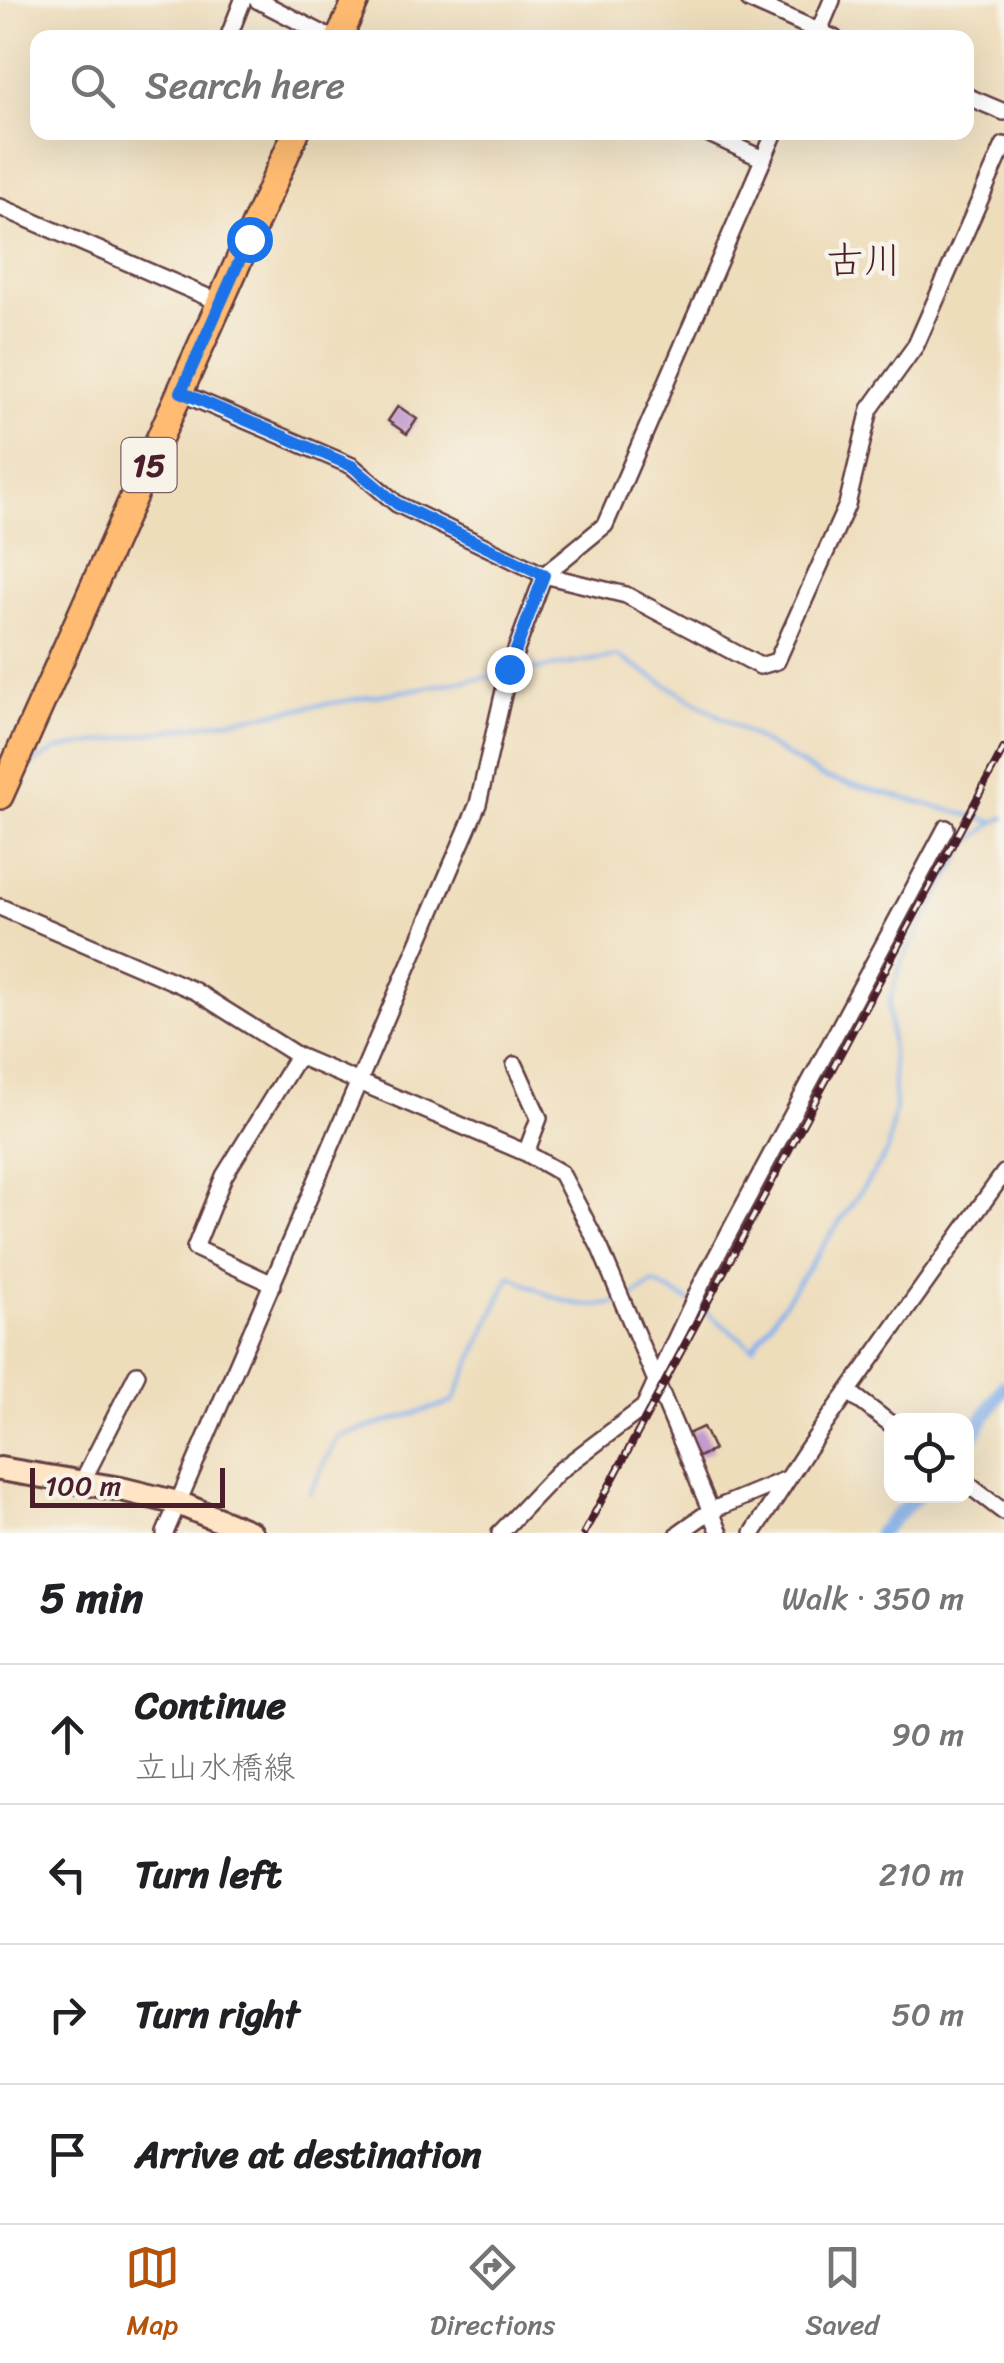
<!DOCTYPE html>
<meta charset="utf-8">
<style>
body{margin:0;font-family:Sriracha,"Klee One",sans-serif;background:#f6f6f6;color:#202124}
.controls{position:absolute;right:30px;bottom:30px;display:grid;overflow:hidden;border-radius:20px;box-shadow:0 10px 40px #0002}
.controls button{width:90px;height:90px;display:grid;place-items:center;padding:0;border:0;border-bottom:2px solid #e0e0e0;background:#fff;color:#202124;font:50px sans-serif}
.scale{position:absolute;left:30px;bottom:25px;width:195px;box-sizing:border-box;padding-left:10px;border:5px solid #4a1f2b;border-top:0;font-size:28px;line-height:35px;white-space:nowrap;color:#4a1f2b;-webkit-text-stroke:8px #f7f3e8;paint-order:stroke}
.stop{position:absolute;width:30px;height:30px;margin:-22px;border:8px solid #1a73e8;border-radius:50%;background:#fff}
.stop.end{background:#1a73e8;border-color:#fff;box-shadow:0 2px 10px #0008}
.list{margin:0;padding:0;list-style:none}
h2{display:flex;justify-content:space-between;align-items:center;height:130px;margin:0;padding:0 40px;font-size:42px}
h2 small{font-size:32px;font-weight:400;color:#757577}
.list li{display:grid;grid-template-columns:65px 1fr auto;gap:30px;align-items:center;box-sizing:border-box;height:140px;padding:0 40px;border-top:2px solid #e0e0e0}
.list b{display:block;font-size:38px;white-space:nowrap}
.list p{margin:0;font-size:32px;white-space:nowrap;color:#757577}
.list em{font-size:32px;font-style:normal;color:#757577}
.icon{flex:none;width:55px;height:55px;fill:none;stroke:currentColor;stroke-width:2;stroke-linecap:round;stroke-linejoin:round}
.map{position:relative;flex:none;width:1004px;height:1533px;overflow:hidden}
.search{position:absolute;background:#fff;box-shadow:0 10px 40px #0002;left:30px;right:30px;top:30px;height:110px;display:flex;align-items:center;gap:25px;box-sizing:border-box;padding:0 35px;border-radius:20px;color:#757577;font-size:38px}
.sheet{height:690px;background:#fff}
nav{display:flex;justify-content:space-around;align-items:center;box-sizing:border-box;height:140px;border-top:2px solid #e0e0e0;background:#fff;font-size:28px;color:#757577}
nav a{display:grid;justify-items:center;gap:5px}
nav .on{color:#b45309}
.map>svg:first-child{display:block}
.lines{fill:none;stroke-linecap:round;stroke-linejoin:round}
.stream{stroke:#82b1ed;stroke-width:4}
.canal{stroke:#82b1ed;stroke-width:14}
.building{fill:#c29ace}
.street-casing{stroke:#633c41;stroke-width:20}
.secondary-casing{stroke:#633c41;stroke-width:28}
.primary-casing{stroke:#633c41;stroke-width:30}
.street{stroke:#fff;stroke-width:15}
.secondary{stroke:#ffe4c6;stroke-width:22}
.primary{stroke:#febb71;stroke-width:25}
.rail-casing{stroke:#4a1f2b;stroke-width:8}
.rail{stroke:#f7f3e8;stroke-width:4;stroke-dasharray:11;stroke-linecap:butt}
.route{stroke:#1a73e8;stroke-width:12}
.labels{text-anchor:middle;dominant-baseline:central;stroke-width:9;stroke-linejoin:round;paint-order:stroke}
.shield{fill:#f7f3e8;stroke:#7e5f64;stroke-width:2.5}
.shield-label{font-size:32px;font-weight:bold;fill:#4a1f2b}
.neighbourhood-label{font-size:38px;fill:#4a1f2b;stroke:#f7f3e8}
</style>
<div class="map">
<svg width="1004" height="1533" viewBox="0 0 1004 1533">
<rect width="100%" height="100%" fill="#f7f3e8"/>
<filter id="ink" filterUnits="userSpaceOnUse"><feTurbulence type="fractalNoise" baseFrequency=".01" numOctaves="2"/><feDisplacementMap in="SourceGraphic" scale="20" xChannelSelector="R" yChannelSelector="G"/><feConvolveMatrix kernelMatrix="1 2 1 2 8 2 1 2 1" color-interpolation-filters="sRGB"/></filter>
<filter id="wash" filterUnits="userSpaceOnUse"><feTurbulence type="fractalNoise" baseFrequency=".0048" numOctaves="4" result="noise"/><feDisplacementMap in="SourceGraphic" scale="40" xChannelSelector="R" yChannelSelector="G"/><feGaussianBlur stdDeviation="2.25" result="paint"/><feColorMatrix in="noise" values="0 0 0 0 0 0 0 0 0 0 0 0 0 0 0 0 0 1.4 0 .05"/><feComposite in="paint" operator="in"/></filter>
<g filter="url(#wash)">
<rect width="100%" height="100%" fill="#edb"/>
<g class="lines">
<!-- stream -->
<path class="stream" d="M 514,673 L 618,656 L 822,777 L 995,822 L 1004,818
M 25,768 L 58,749 L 505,674
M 629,1299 L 654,1283 L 689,1301
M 697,1305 L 753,1348 L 887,1153 L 895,1107 L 889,1005 L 900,965 L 967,844 L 995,822
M 310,1493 L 337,1437 L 453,1402 L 510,1276 C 548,1294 576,1314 620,1302"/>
<!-- canal -->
<path class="canal" d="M 966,1446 L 1004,1386
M 879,1533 L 917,1496"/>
</g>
<g id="blocks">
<!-- building -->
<path class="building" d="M 398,406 L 417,419 L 407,434 L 388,421 Z
M 703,1427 L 714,1450 L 696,1458 L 685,1435 Z"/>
</g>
</g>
<g filter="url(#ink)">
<use href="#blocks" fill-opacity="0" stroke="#633c41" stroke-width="2.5"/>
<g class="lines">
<!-- street casing -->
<g class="street-casing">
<path id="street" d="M 257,0 L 331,38
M 749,0 L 834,38
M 228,38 L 243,0
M 816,38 L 832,0
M 966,96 L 1004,112
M 705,132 L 763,159
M 0,207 L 221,303
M 181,393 L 352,466 L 397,504 L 544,575 L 626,595 L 760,666 L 777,661 L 847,505 L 870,409 L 916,345 L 1004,145
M 0,907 L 195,991 L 298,1056 L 526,1153 L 561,1173 L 600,1248 L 720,1533
M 515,1065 L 539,1118 L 526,1153
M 273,1284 L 195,1248 L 224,1176 L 298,1056
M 849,1392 L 892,1425
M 82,1482 L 137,1374
M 966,1483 L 1004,1512
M 165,1533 L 478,804 L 509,669 L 544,575 L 605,525 L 775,132
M 500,1533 L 558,1472 L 644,1407 L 700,1287 L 946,828
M 679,1533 L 710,1511 L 787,1479
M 753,1533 L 808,1448 L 1004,1173"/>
</g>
<!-- secondary casing -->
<g class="secondary-casing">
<path id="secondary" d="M 0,1469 L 121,1489 L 178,1503 L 251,1533"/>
</g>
<!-- primary casing -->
<g class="primary-casing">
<path id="primary" d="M 339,38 L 356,0
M 0,796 L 296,132"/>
</g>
<!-- street -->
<use href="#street" class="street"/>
<!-- secondary -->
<use href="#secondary" class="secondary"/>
<!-- primary -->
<use href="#primary" class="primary"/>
<!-- rail casing -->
<g class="rail-casing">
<path id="rail" d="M 584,1533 L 1004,748"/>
</g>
<!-- rail -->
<use href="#rail" class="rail"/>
</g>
</g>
<g class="lines" filter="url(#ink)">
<!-- route -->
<path class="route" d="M 249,239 L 181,392 L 352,466 L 397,504 L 544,575 L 509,669"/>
</g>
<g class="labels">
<!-- shield labels -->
<rect class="shield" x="121.5" y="438" width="55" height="54" rx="8"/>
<g class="shield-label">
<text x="149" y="465">15</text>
</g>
<!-- neighbourhood labels -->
<g class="neighbourhood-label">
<text x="864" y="260">古川</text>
</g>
</g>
</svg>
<div class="controls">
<button><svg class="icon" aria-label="locate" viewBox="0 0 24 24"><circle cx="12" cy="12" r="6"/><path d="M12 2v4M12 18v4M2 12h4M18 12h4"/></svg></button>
</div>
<div class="scale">100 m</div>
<div class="stop" style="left:249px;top:239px"></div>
<div class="stop end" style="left:509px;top:669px"></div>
<div class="search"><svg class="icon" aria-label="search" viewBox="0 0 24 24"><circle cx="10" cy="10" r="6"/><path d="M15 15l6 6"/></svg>Search here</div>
</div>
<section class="sheet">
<h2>5 min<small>Walk · 350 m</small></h2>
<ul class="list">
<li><svg class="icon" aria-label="ahead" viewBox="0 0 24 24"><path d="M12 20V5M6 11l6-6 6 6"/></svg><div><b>Continue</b><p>立山水橋線</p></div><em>90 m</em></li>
<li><svg class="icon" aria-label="left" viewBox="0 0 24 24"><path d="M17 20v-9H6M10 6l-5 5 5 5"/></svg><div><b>Turn left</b></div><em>210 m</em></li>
<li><svg class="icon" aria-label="right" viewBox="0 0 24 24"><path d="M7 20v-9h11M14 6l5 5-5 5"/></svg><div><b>Turn right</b></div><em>50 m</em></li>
<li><svg class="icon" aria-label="arrive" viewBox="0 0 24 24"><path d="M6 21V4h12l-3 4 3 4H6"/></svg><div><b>Arrive at destination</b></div></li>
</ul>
</section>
<nav>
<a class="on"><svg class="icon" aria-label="map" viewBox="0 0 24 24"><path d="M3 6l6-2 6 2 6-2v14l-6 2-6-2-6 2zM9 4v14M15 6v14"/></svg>Map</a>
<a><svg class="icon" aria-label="directions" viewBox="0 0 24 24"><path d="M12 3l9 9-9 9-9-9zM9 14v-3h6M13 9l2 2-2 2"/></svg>Directions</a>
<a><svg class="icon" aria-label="saved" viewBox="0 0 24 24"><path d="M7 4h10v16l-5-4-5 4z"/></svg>Saved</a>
</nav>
